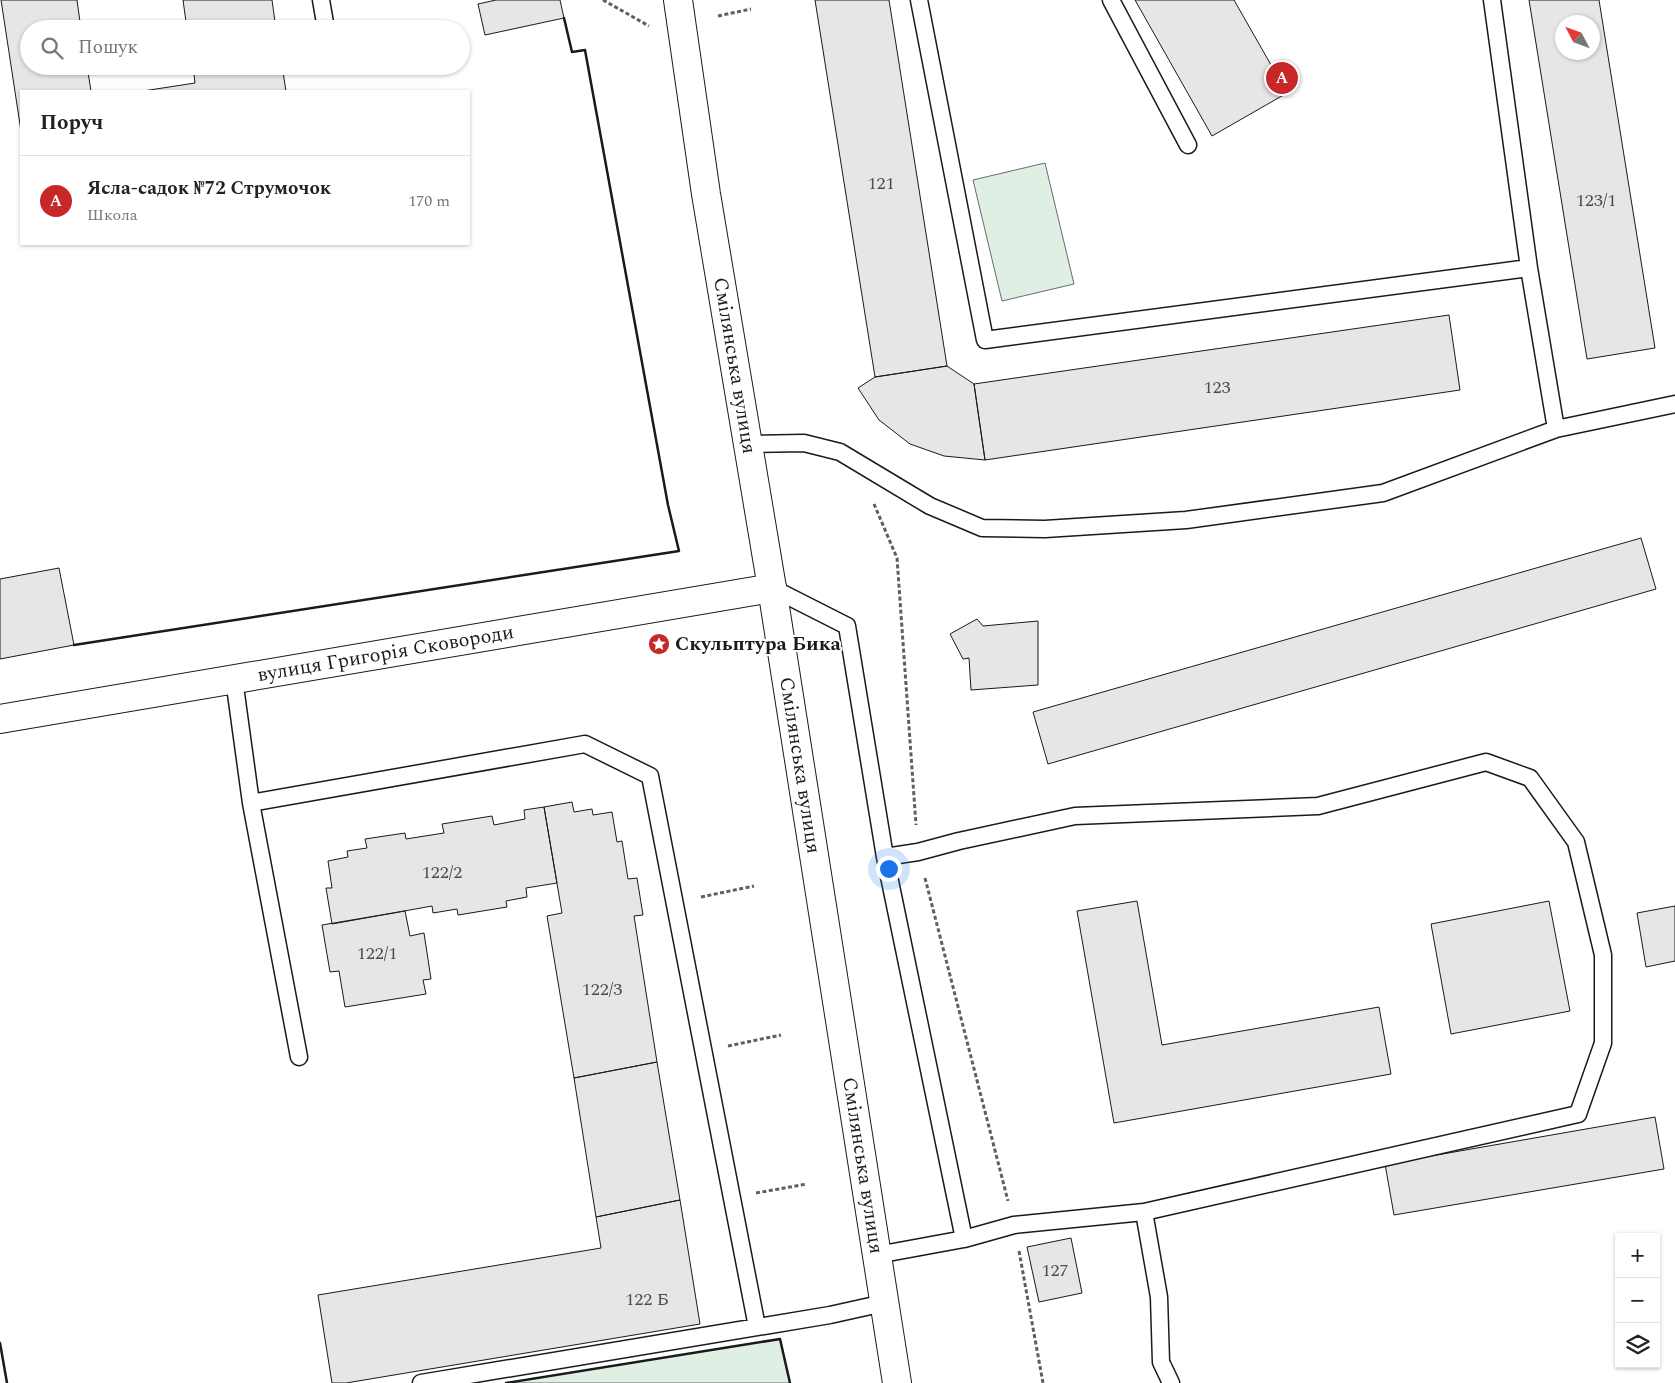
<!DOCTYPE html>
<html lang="uk">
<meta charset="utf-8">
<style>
body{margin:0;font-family:Spectral,serif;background:#f2f2f2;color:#222}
.controls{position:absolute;right:15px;bottom:15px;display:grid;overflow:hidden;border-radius:0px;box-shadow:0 1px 4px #0004}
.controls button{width:45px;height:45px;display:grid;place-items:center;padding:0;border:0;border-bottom:1px solid #e0e0e0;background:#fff;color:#222;font:25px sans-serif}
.compass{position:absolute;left:1555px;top:15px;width:45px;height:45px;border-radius:50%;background:#fff;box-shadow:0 1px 4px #0004;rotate:311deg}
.you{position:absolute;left:888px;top:868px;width:18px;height:18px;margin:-12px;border:4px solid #fff;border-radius:50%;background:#1a73e8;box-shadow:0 0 0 8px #1a73e833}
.badge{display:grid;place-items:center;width:32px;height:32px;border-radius:50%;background:#c62828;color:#fff;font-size:16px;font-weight:700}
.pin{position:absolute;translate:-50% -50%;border:2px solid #fff;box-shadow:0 1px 5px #0006}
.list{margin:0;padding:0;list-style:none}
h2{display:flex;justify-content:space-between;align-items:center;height:65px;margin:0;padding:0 20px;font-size:21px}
h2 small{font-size:16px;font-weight:400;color:#767676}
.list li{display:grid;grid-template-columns:32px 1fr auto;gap:15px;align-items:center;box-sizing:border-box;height:90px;padding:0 20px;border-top:1px solid #e0e0e0}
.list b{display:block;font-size:19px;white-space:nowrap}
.list p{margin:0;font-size:16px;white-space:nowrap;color:#767676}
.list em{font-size:16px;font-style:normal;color:#767676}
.icon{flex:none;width:28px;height:28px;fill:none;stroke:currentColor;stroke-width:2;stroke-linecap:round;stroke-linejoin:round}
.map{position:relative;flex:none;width:1675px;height:1383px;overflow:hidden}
.search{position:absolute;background:#fff;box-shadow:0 1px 4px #0004;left:20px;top:20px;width:450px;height:55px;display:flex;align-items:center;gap:12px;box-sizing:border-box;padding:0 18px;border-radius:28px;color:#767676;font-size:19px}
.panel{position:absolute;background:#fff;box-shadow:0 1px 4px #0004;left:20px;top:90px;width:450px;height:155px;border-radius:0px}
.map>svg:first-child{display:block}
.green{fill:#e0efe3;stroke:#6a6a6a}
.building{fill:#e6e6e6;stroke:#1a1a1a;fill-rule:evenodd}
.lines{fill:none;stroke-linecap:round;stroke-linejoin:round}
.service-casing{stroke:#1a1a1a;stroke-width:19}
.minor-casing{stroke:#1a1a1a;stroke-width:30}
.secondary-casing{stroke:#1a1a1a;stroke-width:30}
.path{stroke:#5f5f5f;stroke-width:3;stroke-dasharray:4 2.5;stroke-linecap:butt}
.service{stroke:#fff;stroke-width:16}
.minor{stroke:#fff;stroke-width:28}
.secondary{stroke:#fff;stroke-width:28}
.wall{stroke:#1a1a1a;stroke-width:2.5}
.labels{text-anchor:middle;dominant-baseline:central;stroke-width:4;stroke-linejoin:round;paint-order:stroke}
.number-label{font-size:18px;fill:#4d4d4d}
.street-label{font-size:20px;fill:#1a1a1a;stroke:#fff}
.poi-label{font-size:20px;font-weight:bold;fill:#1a1a1a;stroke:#fff;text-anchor:start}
</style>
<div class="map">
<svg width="1675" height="1383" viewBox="0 0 1675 1383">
<rect width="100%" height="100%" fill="#fff"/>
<!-- green -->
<path class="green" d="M 1045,163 L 1074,284 L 1002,301 L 973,180 Z
M 780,1339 L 790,1383 L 506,1383 Z"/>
<!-- building -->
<path class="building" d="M 1,0 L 77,0 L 81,29 L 29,29 L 29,66 L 87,66 L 91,91 L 21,91 L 21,131 Z
M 183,0 L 272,0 L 276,29 L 187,29 Z
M 496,0 L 560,0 L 564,18 L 485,35 L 478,4 Z
M 815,0 L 889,0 L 947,366 L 875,377 Z
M 1135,0 L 1234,0 L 1287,93 L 1212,136 Z
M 1529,0 L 1599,0 L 1655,348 L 1587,359 ZM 1562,22 L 1592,22 L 1592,52 L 1562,52 Z
M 193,66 L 282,66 L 286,91 L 143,91 L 195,83 Z
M 1449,315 L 1460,390 L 985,460 L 974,384 Z
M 947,366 L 974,384 L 985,460 L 944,456 L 910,444 L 879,420 L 858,388 L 875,377 Z
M 1641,538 L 1656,589 L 1048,764 L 1033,712 Z
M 59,568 L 74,645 L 0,659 L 0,579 Z
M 977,619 L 983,626 L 1038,621 L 1038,685 L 971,690 L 969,658 L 963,659 L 950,634 Z
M 572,802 L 574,812 L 592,809 L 593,815 L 612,812 L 617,842 L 622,841 L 628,879 L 637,878 L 643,915 L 634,916 L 657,1062 L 574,1078 L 547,916 L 562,913 L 544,807 Z
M 544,807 L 557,883 L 526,888 L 527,897 L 506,901 L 507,907 L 458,915 L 457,909 L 433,913 L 432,906 L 332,924 L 326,888 L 332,888 L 328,861 L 348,857 L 347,851 L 367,848 L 365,839 L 405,833 L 406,839 L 444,833 L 442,824 L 492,816 L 494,825 L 525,819 L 524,810 Z
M 1137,901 L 1162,1045 L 1379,1007 L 1391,1074 L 1114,1123 L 1077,911 Z
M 1549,901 L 1570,1011 L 1451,1034 L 1431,924 Z
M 1675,906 L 1675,961 L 1646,967 L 1637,913 Z
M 405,911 L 410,936 L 424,933 L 431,979 L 423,980 L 426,994 L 345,1007 L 339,971 L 330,972 L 322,925 Z
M 657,1062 L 680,1200 L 596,1217 L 574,1078 Z
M 1655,1117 L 1664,1169 L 1394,1215 L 1385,1164 Z
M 680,1200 L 700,1324 L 346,1383 L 332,1383 L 318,1295 L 601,1248 L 596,1217 Z
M 1071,1238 L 1082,1293 L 1039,1302 L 1027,1247 Z"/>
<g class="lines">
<!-- service casing -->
<g class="service-casing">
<path id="service" d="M 321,0 L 325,23
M 919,0 L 985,340 L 1529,268 L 1556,429
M 1111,0 L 1188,145
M 1492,0 L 1529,268
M 748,444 L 804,443 L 840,452 L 930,506 L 982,528 L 1045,529 L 1186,520 L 1383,493 L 1556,429 L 1675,404
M 772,588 L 847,626 L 885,857 L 964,1239
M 234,679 L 251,803 L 299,1057
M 251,803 L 585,744 L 650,776 L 757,1327
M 1144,1212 L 1159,1297 L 1161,1362 L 1171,1383
M 877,1255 L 964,1239 L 1014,1225 L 1144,1212 L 1578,1114 L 1603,1043 L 1603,955 L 1576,842 L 1530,778 L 1486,762 L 1318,806 L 1075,816 L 959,841 L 918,852 L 885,857
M 421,1383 L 830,1315 L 884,1303"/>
</g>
<!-- minor casing -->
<g class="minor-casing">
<g id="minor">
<path id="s1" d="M 0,719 L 772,588"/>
</g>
</g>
<!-- secondary casing -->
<g class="secondary-casing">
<g id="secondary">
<path id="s2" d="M 678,0 L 706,194 L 772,588 L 897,1383"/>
</g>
</g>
<!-- path -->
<path class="path" d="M 603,0 L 649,26
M 718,16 L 751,9
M 874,504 L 897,558 L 916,825
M 925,878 L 1008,1201
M 701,897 L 754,886
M 728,1046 L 781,1035
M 756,1193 L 807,1184
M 1019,1251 L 1043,1383"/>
<!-- service -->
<use href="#service" class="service"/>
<!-- minor -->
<use href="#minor" class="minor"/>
<!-- secondary -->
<use href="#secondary" class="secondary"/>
<!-- wall -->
<path class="wall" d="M 74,645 L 679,551 L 668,505 L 585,50 L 572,52 L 564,18
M 0,1343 L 7,1383
M 506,1383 L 780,1339 L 790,1383"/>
</g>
<!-- icons -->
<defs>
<g id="sight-disc" transform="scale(1.125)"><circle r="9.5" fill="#c62828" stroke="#fff"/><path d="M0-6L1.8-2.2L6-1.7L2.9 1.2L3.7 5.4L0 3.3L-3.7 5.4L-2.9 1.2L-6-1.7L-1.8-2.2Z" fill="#fff"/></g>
</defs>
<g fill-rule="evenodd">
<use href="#sight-disc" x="659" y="644"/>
</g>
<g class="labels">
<!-- number labels -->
<g class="number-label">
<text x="881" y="183">121</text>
<text x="1596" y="200">123/1</text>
<text x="1217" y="387">123</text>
<text x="442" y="872">122/2</text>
<text x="377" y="953">122/1</text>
<text x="602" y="989">122/3</text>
<text x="1055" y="1270">127</text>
<text x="647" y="1299">122 Б</text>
</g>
<!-- street labels -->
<g class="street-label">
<text stroke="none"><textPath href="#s2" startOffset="370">Смілянська вулиця</textPath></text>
<text stroke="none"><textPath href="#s1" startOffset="391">вулиця Григорія Сковороди</textPath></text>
<text stroke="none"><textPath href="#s2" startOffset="775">Смілянська вулиця</textPath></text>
<text stroke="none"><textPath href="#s2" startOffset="1180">Смілянська вулиця</textPath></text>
</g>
<!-- poi labels -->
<g class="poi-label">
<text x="675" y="644">Cкульптура Бика</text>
</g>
</g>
</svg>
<div class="controls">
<button>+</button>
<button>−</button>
<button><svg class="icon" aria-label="layers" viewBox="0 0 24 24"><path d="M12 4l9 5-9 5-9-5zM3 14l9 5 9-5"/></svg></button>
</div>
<svg class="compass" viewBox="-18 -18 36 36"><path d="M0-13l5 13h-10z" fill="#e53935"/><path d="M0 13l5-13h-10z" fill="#767676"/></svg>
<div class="you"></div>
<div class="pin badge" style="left:1282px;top:78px">A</div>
<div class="search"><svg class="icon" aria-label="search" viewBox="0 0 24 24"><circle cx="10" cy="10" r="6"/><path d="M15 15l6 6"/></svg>Пошук</div>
<section class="panel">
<h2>Поруч<small></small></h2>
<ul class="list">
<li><span class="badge">A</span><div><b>Ясла-садок №72 Струмочок</b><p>Школа</p></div><em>170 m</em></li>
</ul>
</section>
</div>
